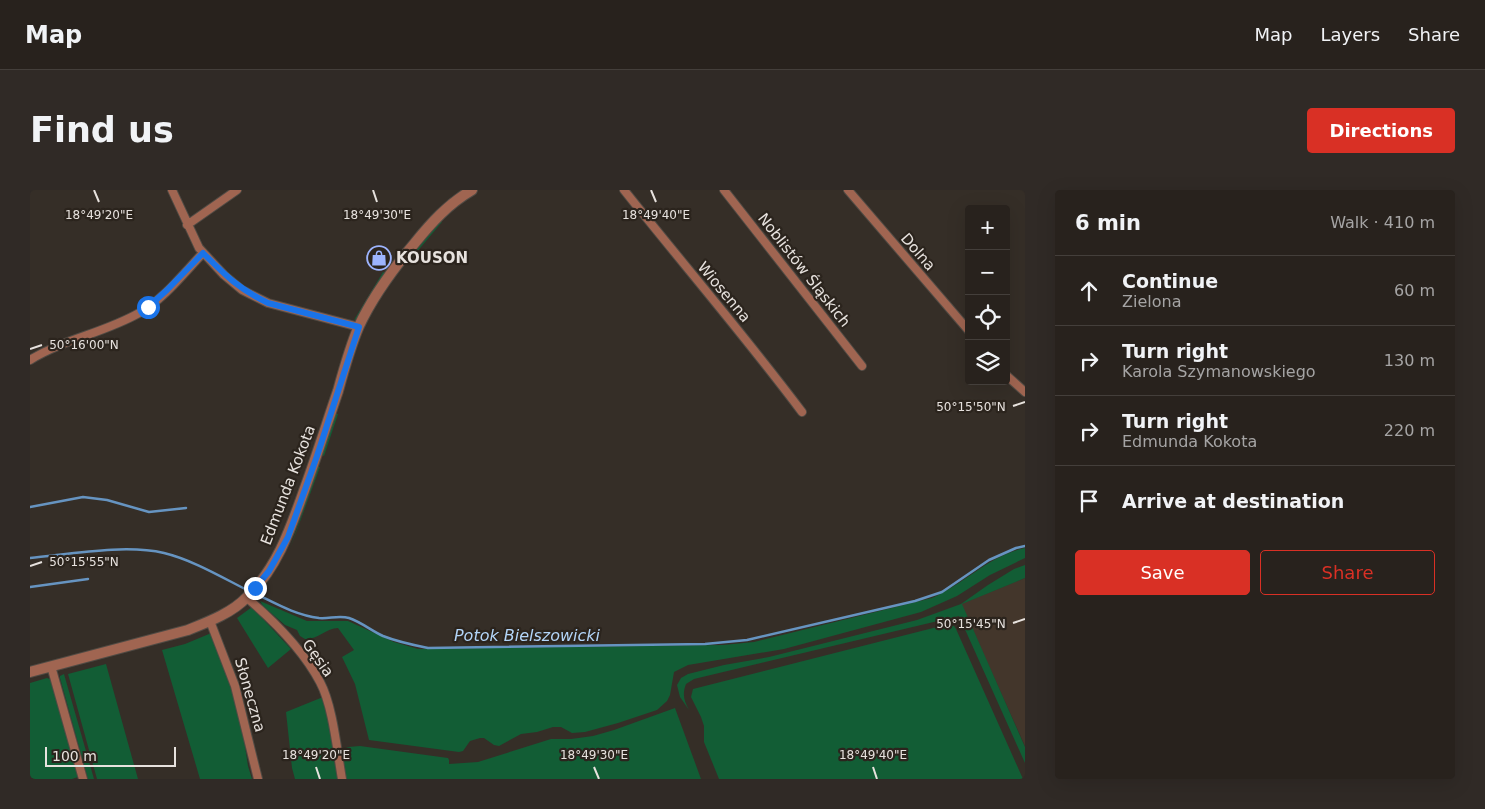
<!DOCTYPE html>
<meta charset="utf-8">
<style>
body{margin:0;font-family:"DejaVu Sans",sans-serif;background:#302a26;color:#f1f3f6}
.controls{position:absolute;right:15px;top:15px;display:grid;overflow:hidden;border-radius:5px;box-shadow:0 5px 20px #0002}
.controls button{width:45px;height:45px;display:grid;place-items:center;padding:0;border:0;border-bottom:1px solid #443f3b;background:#28221d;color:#f1f3f6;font:25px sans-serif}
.scale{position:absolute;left:15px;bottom:12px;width:131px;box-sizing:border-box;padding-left:5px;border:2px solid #e7e2de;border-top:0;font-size:14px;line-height:18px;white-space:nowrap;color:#e7e2de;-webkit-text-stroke:4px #2b241d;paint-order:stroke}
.stop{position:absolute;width:15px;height:15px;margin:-11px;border:4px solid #1a73e8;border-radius:50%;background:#fff}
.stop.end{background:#1a73e8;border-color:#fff;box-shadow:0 1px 5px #0008}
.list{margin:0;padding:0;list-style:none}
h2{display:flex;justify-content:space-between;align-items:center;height:65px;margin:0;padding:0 20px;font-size:21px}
h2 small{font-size:16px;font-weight:400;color:#a5a4a4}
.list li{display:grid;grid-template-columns:32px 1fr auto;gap:15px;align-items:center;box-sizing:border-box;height:70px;padding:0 20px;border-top:1px solid #443f3b}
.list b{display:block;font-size:19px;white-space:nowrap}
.list p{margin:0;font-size:16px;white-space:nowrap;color:#a5a4a4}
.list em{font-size:16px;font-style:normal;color:#a5a4a4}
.actions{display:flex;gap:10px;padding:15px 20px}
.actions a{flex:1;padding:11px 0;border:1px solid #d93025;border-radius:5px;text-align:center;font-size:18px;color:#d93025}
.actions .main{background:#d93025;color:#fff}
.icon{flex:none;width:28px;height:28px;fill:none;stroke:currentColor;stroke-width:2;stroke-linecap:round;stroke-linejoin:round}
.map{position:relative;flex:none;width:995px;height:589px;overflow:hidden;border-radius:5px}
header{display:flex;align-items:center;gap:30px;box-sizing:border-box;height:70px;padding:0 25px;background:#28221d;border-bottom:1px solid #443f3b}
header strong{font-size:24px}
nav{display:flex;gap:28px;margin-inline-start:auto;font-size:18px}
.intro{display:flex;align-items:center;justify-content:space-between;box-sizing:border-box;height:120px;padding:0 30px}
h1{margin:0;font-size:35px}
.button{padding:12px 22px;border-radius:5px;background:#d93025;color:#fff;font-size:18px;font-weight:700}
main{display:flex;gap:30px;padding:0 30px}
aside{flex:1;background:#28221d;border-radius:5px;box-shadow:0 5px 20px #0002}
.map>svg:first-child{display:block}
.built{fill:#43362b}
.green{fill:#125d35}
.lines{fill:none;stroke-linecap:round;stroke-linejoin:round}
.stream{stroke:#6694c1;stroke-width:2.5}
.minor-casing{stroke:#514b44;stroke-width:10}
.tertiary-casing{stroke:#514b44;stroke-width:12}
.minor{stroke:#a06551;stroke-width:8}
.tertiary{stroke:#a06551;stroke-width:10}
.route{stroke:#1a73e8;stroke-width:6}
.ticks{fill:none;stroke:#e7e2de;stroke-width:2}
.labels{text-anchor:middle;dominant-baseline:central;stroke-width:4.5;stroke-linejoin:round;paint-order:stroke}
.street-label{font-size:15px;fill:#e7e2de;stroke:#2b241d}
.poi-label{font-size:15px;font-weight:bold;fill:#e7e2de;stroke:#2b241d;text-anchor:start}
.water-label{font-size:16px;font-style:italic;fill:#b3d5f8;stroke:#2b241d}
.ticks-label{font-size:12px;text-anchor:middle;fill:#e7e2de;stroke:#2b241d;stroke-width:4.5;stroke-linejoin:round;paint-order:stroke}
</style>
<header>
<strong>Map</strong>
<nav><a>Map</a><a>Layers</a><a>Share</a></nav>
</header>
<div class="intro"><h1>Find us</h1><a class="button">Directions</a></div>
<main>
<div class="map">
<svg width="995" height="589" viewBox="0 0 995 589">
<rect width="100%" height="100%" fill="#352e27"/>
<!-- built -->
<path class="built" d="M 995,388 L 995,556 L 931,414 Z"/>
<!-- green -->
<path class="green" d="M 411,31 L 412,32 L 380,70 L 379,69 Z
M 353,82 L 355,83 L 328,128 L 324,130 Z
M 306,224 L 308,224 L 294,266 L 292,265 Z
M 288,277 L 290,277 L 260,359 Z
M 995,358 L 995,368 L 960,385 L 927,406 L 891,422 L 754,459 L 658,475 L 644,482 L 640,505 L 637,511 L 627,520 L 588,533 L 555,542 L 542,543 L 531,537 L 523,537 L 507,542 L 491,544 L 469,556 L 464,555 L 454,548 L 450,548 L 440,551 L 433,561 L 429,562 L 339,550 L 325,494 L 312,467 L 324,460 L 308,438 C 296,438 288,450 275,449 L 270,446 L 267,440 L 255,435 L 233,416 L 230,411 L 277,431 L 318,431 L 364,452 L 388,459 L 693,455 L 724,452 L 902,408 C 934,394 960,365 995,358 Z
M 995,375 L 995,388 L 932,414 L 995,557 L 995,573 L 929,426 L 664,489 L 656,494 C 652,504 654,511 659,520 L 650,507 L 647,495 L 651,488 L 658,484 L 694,475 L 739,467 L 887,430 L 931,414 L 958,395 L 984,379 Z
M 222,417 L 261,459 L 238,478 L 207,428 Z
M 915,435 L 924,436 L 926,439 L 993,589 L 689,589 L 674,552 L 674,536 L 671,527 L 661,507 L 663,499 Z
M 179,444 L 182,444 L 203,497 L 213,543 L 218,576 L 222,589 L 170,589 L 132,460 L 155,454 Z
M 76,474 L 108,589 L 67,589 L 38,484 Z
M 34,484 L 64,589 L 58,589 L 30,488 L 30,486 Z
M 17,488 L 22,490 L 48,587 L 42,589 L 0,589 L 0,493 Z
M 293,507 L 303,547 L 305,567 L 304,570 L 308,589 L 265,589 L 262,578 L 256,522 Z
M 645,518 L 671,589 L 316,589 C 313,579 310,569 314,559 L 318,557 L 330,556 L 418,568 L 419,570 L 419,574 L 448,572 L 521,549 L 541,549 L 563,546 L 584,540 Z"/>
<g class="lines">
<!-- stream -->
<path class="stream" d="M 0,317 L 53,307 L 77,310 L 119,322 L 156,318
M 0,368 C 41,364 95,354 134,363 C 163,370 193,388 219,401
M 0,397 L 58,389
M 224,403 C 245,413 265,425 289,428 C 299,429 309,425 319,428 C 331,432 342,441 353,446 C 368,452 383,455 398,458 L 675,454 L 717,450 L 885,411 L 912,402 L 959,370 L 986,358 L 995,356"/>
<!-- minor casing -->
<g class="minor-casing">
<path id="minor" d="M 142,0 L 169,58 L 194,85 L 212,100 L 238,113 L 329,137
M 594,0 C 653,74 715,146 772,222
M 694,0 L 832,176
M 818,0 L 939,141
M 157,35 L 207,0
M 0,170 C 34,149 74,143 109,123 C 134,109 153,84 173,63
M 976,185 L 995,202
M 217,408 C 244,431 273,460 290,492 C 303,516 307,561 312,589
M 180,431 L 205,496 L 228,589
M 21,476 L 53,589"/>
</g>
<!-- tertiary casing -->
<g class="tertiary-casing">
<path id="tertiary" d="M 0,482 L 158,440 C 178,432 202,423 217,407 C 248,377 261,337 275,298 C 287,265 297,233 308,201 C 314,179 320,157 329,136 C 343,106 363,79 384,54 C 401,33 418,14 442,0"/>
</g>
<!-- minor -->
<use href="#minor" class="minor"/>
<!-- tertiary -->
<use href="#tertiary" class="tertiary"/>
</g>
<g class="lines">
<!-- route -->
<path class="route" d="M 118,117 L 137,100 L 173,63 C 196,86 209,99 238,113 L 329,137 L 287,266 L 258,347 L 239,381 L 225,398"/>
</g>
<!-- ticks -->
<path class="ticks" d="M 64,0 L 69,12M 343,0 L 347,12M 621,0 L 626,12M 0,159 L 12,155M 983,216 L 995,212M 0,376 L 12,372M 983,433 L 995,429M 286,577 L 290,589M 564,577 L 569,589M 843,577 L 847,589"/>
<!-- icons -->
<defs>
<g id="shop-ring" transform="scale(1.25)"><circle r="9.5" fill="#2b241d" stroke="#9db4fd" stroke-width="1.5"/><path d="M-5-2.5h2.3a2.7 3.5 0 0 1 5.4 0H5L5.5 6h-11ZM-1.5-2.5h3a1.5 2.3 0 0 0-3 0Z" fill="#9db4fd"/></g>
</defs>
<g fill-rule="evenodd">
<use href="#shop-ring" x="349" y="68"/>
</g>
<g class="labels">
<!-- street labels -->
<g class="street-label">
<text transform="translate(888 62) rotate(49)">Dolna</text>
<text transform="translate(774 80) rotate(52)">Noblistów Śląskich</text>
<text transform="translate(694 102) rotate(50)">Wiosenna</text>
<text transform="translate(258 295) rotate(-69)">Edmunda Kokota</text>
<text transform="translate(288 468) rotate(55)">Gęsia</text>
<text transform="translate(220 505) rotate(74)">Słoneczna</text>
</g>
<!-- poi labels -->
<g class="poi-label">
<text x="366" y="68">KOUSON</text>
</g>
<!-- water labels -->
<g class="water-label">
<text x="497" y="445">Potok Bielszowicki</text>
</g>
</g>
<g class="ticks-label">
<text x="69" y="29">18°49'20"E</text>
<text x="347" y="29">18°49'30"E</text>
<text x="626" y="29">18°49'40"E</text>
<text x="54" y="159">50°16'00"N</text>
<text x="941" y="221">50°15'50"N</text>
<text x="54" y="376">50°15'55"N</text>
<text x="941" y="438">50°15'45"N</text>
<text x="286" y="569">18°49'20"E</text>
<text x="564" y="569">18°49'30"E</text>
<text x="843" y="569">18°49'40"E</text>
</g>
</svg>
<div class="controls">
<button>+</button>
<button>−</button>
<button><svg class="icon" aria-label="locate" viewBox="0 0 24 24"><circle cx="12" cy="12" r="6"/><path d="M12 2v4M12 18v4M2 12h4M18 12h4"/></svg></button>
<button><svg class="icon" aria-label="layers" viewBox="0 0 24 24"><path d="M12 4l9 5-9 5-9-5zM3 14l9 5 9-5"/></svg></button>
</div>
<div class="scale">100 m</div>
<div class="stop" style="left:118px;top:117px"></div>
<div class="stop end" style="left:225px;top:398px"></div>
</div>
<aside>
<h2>6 min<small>Walk · 410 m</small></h2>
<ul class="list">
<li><svg class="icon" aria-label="ahead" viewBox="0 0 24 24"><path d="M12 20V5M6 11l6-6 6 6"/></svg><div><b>Continue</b><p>Zielona</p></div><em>60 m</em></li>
<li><svg class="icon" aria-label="right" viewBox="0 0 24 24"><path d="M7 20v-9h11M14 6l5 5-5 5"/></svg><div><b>Turn right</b><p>Karola Szymanowskiego</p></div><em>130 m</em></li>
<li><svg class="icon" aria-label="right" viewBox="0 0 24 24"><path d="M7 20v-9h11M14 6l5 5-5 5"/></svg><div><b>Turn right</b><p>Edmunda Kokota</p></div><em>220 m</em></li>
<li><svg class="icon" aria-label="arrive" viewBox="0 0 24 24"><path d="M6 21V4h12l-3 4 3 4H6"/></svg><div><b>Arrive at destination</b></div></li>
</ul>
<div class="actions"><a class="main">Save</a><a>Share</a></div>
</aside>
</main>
